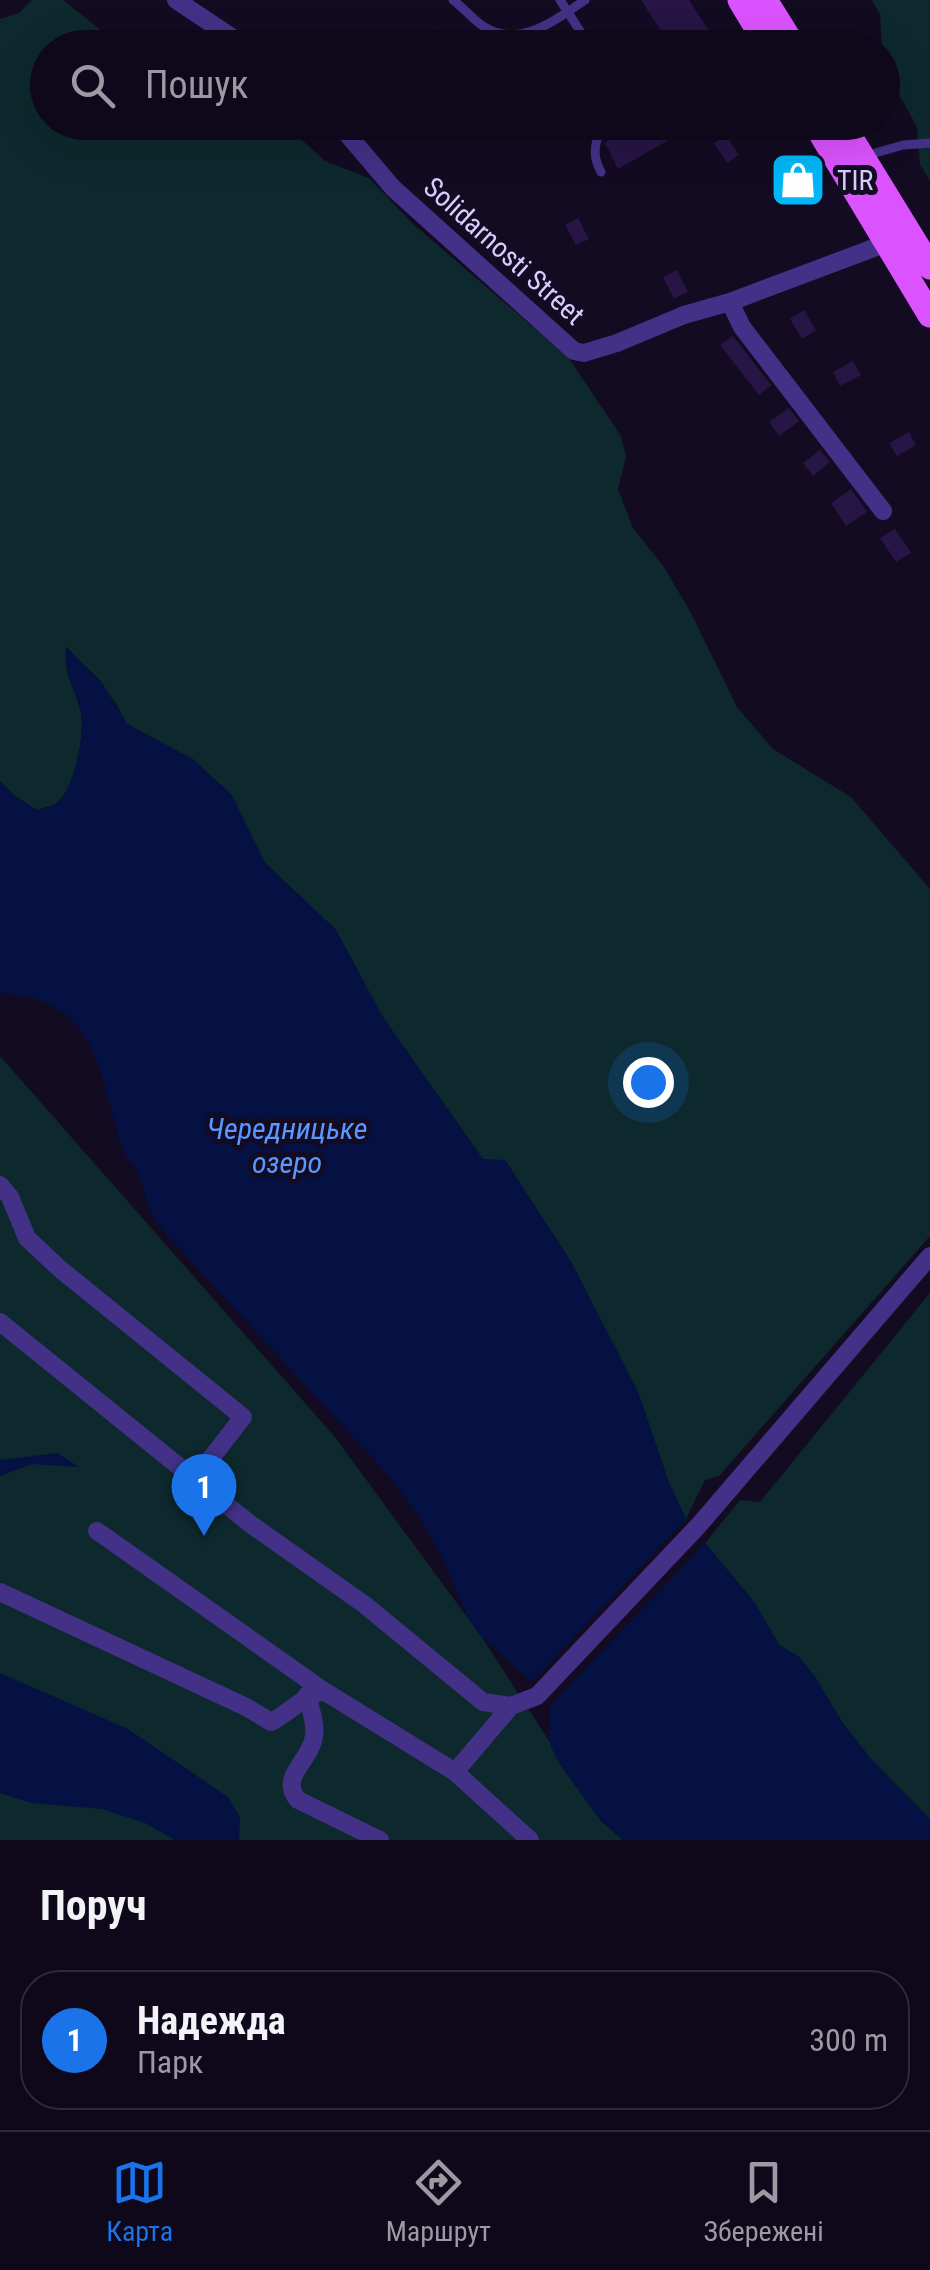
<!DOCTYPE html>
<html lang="uk">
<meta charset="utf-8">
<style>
body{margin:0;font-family:"Roboto Condensed",sans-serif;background:#171123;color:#f1f3f6}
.you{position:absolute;left:648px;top:1082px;width:35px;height:35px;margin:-25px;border:8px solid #fff;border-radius:50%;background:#1a73e8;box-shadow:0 0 0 15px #1a73e833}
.badge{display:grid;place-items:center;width:65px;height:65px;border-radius:50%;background:#1a73e8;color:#fff;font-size:32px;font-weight:700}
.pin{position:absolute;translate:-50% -82px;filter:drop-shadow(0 2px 5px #0008)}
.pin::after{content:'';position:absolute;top:52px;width:35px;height:30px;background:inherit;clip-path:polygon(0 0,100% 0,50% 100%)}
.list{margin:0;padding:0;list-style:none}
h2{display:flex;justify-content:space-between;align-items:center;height:130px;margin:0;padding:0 40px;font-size:42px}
h2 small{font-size:32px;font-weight:400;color:#9b9aa2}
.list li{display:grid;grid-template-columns:65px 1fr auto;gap:30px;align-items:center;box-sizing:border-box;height:140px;margin:0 20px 20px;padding:0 20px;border:2px solid #2e2939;border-radius:40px}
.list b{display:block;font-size:38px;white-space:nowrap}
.list p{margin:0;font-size:32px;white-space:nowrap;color:#9b9aa2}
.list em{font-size:32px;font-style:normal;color:#9b9aa2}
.icon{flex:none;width:55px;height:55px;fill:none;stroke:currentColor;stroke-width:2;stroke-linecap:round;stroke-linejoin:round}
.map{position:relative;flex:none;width:930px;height:1840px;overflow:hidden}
.search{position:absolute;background:#0e081a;box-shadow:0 10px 40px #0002;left:30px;right:30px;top:30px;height:110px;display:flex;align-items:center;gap:25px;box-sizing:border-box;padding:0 35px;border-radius:55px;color:#9b9aa2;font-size:38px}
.sheet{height:290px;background:#0e081a}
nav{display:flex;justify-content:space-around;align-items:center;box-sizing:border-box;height:140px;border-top:2px solid #2e2939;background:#0e081a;font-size:28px;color:#9b9aa2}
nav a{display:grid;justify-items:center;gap:5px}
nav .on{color:#1a73e8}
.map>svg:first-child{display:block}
.green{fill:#0d292d}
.water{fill:#041142}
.building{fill:#271545}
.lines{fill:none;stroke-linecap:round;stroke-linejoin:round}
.lane{stroke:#423186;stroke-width:9}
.street{stroke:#423186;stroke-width:18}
.primary{stroke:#db53ff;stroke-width:25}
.labels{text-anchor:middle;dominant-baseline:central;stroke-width:10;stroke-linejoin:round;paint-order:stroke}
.poi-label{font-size:28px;fill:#daccff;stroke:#130b22;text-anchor:start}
.street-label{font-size:28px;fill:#daccff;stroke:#130b22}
.water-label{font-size:30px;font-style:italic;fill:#5a98ff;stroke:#130b22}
</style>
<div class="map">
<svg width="930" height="1840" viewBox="0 0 930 1840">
<rect width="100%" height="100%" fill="#130b22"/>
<!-- green -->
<path class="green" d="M 32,0 L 63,0 L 102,31 L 111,47 L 48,48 L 48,122 L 92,123 L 91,127 L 133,131 L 170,123 L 283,123 L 325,161 L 369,178 L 412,223 L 568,357 L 621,436 L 626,457 L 618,489 L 633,528 L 664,567 L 691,613 L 737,707 L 773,749 L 851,797 L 930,889 L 930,1236 L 719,1476 L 705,1480 L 686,1519 L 669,1483 L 638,1392 L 571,1262 L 505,1160 L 483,1160 L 382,1016 L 336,930 L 265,863 L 254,841 L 194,760 L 127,724 L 115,702 L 67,647 C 62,672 74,686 80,709 C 86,729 76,786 59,801 C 54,806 43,808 37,810 L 15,796 L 0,781 L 0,19 L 19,13 Z
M 872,0 L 930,0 L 930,181 L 920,164 L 917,127 L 883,65 L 880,14 Z
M 0,1056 L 334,1436 L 481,1636 L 601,1821 L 623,1840 L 0,1840 Z
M 930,1293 L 930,1819 L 871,1759 L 842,1722 L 815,1677 L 799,1657 L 779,1645 L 754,1602 L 705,1543 L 740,1500 L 760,1502 Z"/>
<!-- water -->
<path class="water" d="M 66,647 L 101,681 L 127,724 L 194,760 L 232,795 L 265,863 L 336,930 L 382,1016 L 483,1159 L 505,1160 L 571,1262 L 638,1392 L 669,1483 L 686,1519 L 532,1682 L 481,1636 L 468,1618 L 441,1555 L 418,1515 L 389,1476 L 165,1233 L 151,1214 L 137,1169 L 125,1155 C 97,1076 102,999 0,993 L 0,781 L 15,796 L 37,810 C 43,808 55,806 59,801 C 74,787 84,736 82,716 C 78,687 63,682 66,647 Z
M 58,1453 L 79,1467 L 32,1464 L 0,1476 L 0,1460 Z
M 705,1543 L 754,1602 L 779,1645 L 799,1657 L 815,1677 L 842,1722 L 871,1759 L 930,1819 L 930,1840 L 623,1840 L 601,1821 L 560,1765 L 550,1745 L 550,1706 Z
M 0,1673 L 128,1729 L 228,1797 L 240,1817 L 239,1840 L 175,1840 L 145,1823 L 102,1809 L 31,1803 L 0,1793 Z"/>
<!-- building -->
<path class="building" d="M 641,0 L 689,0 L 712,36 L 693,48 L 672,48 Z
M 433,29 L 444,48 L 402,48 Z
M 637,122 L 700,122 L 618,169 L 605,143 Z
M 726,135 L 739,155 L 727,163 L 714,143 Z
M 578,218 L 589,239 L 576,245 L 565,225 Z
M 677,270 L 688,292 L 674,299 L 663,277 Z
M 804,310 L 816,330 L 802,339 L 790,319 Z
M 733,336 L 771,385 L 759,395 L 720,345 Z
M 853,361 L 861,375 L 840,386 L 833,372 Z
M 789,408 L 799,421 L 779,436 L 769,422 Z
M 909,432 L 916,445 L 897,456 L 889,443 Z
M 820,450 L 830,462 L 813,476 L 803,463 Z
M 851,489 L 867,512 L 846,526 L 831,503 Z
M 895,529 L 911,553 L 896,562 L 880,538 Z"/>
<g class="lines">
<!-- lane -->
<path class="lane" d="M 453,0 C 464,8 472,19 483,26 C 519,50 557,19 585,0
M 560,0 L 591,48
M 733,48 L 758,33
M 865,156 L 903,145 L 930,143
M 601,172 C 591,154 594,138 608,122"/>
<!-- street -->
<path class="street" d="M 176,0 L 248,48
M 337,122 L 393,188 L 574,351 L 584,353 L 617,343 L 684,315 L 730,302 L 887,243
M 730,302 L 742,327 L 883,511
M 0,1185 L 10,1197 L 27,1238 L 60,1269 L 243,1417 L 195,1479
M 0,1322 L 249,1523 L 365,1605 L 483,1702 L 511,1706 L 537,1696 L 699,1525 L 930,1256
M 97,1531 L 324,1691 L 455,1772 L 530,1840
M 0,1592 L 246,1707 L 271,1722 C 290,1712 303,1696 324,1691
M 307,1695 C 310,1707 316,1723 314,1736 C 311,1761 278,1777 298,1800 L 380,1840
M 455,1772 L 511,1706"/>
<!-- primary -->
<path class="primary" d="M 740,0 L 769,48
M 765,0 L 795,48
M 814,122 L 930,315
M 841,122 L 930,267"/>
</g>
<!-- icons -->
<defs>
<g id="shop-square" transform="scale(2.875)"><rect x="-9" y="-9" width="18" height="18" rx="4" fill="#00b6f7" stroke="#130b22"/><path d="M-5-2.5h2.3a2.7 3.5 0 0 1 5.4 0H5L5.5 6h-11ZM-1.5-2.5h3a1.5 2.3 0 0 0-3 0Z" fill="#fff"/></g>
</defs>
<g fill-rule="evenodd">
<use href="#shop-square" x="798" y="180"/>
</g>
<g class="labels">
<!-- poi labels -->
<g class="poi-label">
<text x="837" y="180">TIR</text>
</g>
<!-- street labels -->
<g class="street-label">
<text transform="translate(504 251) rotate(42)">Solidarnosti Street</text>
</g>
<!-- water labels -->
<g class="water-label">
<text x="287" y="1128">Чередницьке<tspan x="287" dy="34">озеро</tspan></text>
</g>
</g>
</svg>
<div class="you"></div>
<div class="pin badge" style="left:204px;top:1536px">1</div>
<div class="search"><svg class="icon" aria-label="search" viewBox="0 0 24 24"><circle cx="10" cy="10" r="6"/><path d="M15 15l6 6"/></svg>Пошук</div>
</div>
<section class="sheet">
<h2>Поруч<small></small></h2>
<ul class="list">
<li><span class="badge">1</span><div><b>Надежда</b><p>Парк</p></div><em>300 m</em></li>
</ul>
</section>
<nav>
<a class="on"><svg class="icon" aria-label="map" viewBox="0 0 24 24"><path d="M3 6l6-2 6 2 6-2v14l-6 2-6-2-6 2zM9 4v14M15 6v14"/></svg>Карта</a>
<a><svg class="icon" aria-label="directions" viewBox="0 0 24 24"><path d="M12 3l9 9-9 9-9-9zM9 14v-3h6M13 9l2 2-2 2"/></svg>Маршрут</a>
<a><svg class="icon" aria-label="saved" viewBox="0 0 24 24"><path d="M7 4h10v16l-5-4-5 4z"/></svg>Збережені</a>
</nav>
